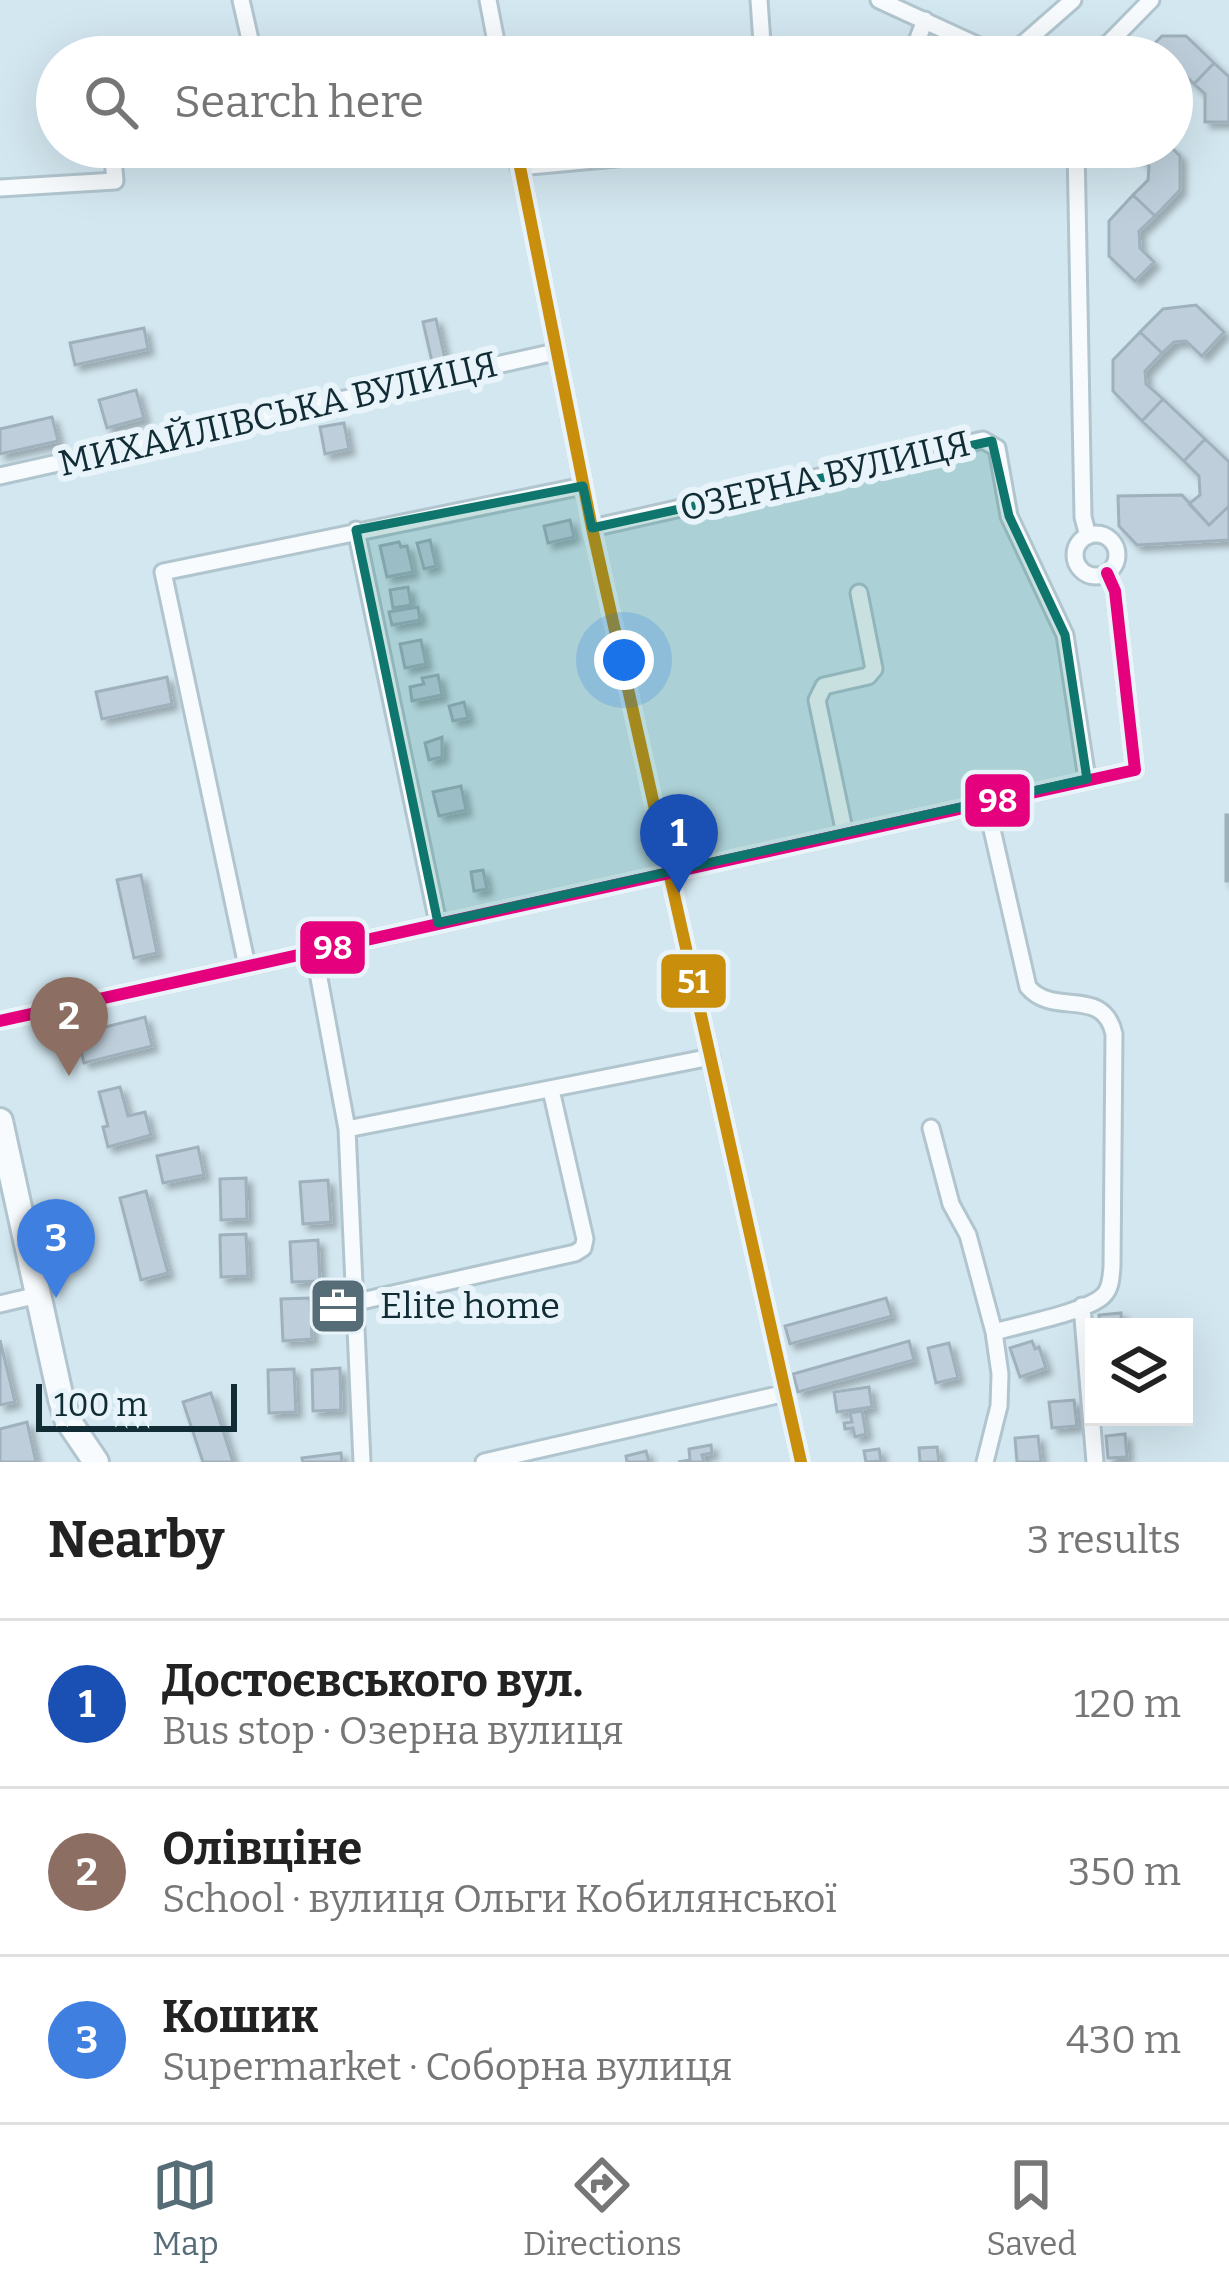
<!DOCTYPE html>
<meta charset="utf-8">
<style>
body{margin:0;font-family:Bitter,serif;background:#f2f2f2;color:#222}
.controls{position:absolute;right:36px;bottom:36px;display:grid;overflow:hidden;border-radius:0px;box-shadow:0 12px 48px #0002}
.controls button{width:108px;height:108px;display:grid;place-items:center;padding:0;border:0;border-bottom:3px solid #e0e0e0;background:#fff;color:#222;font:60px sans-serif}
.scale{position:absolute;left:36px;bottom:30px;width:201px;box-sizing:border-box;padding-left:12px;border:6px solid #122c36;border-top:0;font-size:33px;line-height:42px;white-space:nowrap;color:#122c36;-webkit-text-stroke:9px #e8f4fa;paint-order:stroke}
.you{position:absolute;left:624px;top:660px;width:42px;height:42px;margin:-30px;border:9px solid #fff;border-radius:50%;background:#1a73e8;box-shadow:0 0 0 18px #1a73e833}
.badge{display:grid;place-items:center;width:78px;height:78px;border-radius:50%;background:#566d77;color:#fff;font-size:39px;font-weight:700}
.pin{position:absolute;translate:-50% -99px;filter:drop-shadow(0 3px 6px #0008)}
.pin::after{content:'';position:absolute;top:63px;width:42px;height:36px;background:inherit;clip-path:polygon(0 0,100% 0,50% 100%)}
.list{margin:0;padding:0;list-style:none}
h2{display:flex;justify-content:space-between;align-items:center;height:156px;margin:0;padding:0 48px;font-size:51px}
h2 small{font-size:39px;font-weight:400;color:#767676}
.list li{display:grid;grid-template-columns:78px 1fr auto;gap:36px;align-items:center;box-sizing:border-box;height:168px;padding:0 48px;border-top:3px solid #e0e0e0}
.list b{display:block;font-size:45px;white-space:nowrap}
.list p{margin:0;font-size:39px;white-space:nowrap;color:#767676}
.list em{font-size:39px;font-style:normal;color:#767676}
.icon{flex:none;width:66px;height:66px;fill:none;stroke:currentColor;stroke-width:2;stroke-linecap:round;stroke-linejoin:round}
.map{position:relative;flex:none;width:1229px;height:1462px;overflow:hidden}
.search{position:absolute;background:#fff;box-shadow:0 12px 48px #0002;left:36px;right:36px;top:36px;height:132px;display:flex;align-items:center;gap:30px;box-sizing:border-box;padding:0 42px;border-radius:66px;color:#767676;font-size:45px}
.sheet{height:660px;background:#fff}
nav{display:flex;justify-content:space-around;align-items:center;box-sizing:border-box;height:168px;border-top:3px solid #e0e0e0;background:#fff;font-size:33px;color:#767676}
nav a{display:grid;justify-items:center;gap:6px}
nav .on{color:#566d77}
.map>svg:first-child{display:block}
.building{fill:#becfdb;stroke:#9fb1bc;stroke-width:3;filter:url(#shadow)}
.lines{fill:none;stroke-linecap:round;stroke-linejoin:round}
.minor-casing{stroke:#b1c5ce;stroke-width:21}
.primary-casing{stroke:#b1c5ce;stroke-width:30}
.minor{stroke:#f8fbfd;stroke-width:15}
.primary{stroke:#f8fbfd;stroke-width:24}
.bus-1-casing{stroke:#e8f4fa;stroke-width:21}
.bus-2-casing{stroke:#e8f4fa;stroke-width:21}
.bus-1{stroke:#c98e0b;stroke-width:12}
.bus-2{stroke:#e5007d;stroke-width:12}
.marked{fill:#0f766e;fill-opacity:0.2;stroke:#0f766e;stroke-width:9;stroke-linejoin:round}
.labels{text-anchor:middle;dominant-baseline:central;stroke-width:12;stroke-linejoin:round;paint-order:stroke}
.street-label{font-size:36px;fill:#122c36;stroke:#e8f4fa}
.poi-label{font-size:36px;fill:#122c36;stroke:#e8f4fa;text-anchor:start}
.line-badge{stroke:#e8f4fa;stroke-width:4.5}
.badge-label{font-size:33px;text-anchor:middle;font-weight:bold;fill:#fff}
</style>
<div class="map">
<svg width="1229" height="1462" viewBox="0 0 1229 1462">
<defs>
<filter id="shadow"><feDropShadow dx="5.5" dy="5.5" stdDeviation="3" flood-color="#0004"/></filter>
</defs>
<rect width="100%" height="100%" fill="#d3e7f0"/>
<!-- building -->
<path class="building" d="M 1162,36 L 1186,36 L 1214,63 L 1194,84 L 1181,71 L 1172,71 L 1172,57 L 1141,57 Z
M 1214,63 L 1229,77 L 1229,122 L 1205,122 L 1205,94 L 1194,84 Z
M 1171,147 L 1180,156 L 1180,190 L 1155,216 L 1133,195 L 1148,180 L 1149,166 L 1131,148 Z
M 1133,195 L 1155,216 L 1139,231 L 1140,248 L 1154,262 L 1135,281 L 1109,256 L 1109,221 Z
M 1196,305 L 1224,332 L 1202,356 L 1186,341 L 1174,342 L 1162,353 L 1140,332 L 1163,309 Z
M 436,319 L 446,363 L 433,366 L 423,322 Z
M 144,328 L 148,349 L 75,365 L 70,343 Z
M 1140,332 L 1162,353 L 1145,371 L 1146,384 L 1163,399 L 1142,421 L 1113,391 L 1113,360 Z
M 136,390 L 144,418 L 107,428 L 99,400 Z
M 1163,399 L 1205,439 L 1184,461 L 1142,421 Z
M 52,417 L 58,441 L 0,454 L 0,429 Z
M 344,423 L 349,449 L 325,454 L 320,427 Z
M 1205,439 L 1229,462 L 1229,506 L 1209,525 L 1189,504 L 1200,495 L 1199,476 L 1184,461 Z
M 1182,495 L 1209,525 L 1229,506 L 1229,540 L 1137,545 L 1119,526 L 1118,496 Z
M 570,520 L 574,537 L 548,543 L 544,526 Z
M 430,540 L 436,566 L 424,569 L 417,543 Z
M 399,542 L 401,547 L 407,546 L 413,572 L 387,577 L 380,546 Z
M 408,587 L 411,605 L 393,608 L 390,590 Z
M 418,607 L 420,620 L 392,625 L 389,612 Z
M 421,640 L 426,664 L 405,668 L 400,644 Z
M 438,675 L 442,695 L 412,701 L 410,687 L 424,684 L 422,678 Z
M 167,677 L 172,704 L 102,719 L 96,692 Z
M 464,702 L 468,718 L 453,721 L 449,706 Z
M 442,737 L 442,757 L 429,760 L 425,743 Z
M 461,786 L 466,810 L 439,816 L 433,792 Z
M 1226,815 L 1229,815 L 1229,881 L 1226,881 Z
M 483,870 L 487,889 L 474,891 L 471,872 Z
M 141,875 L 157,953 L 134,958 L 117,880 Z
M 145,1017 L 152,1046 L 84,1063 L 77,1034 Z
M 120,1087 L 128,1116 L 145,1112 L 151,1135 L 108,1147 L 103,1127 L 108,1126 L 99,1092 Z
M 198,1147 L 204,1175 L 163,1183 L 157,1156 Z
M 246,1178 L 247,1219 L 221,1220 L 220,1179 Z
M 328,1180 L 331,1222 L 303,1224 L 300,1182 Z
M 146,1191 L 168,1273 L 141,1280 L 120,1198 Z
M 246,1234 L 248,1276 L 221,1277 L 220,1235 Z
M 318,1240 L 320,1281 L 292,1282 L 290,1242 Z
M 310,1298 L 312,1339 L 283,1341 L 281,1299 Z
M 886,1298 L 892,1316 L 790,1344 L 785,1326 Z
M 1121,1313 L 1122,1327 L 1100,1327 L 1099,1315 Z
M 0,1340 L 15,1402 L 0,1405 Z
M 909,1341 L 914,1360 L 798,1392 L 793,1374 Z
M 1032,1341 L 1035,1349 L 1039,1347 L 1046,1368 L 1020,1377 L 1010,1348 Z
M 949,1343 L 958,1378 L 936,1383 L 928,1348 Z
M 340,1368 L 341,1410 L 313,1411 L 312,1370 Z
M 294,1369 L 296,1412 L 269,1413 L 268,1370 Z
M 869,1387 L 872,1407 L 837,1412 L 834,1392 Z
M 211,1393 L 233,1462 L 203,1462 L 183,1402 Z
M 1074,1400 L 1077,1426 L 1052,1428 L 1049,1402 Z
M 862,1411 L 866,1434 L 855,1437 L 853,1428 L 845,1429 L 844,1423 L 852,1422 L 850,1413 Z
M 27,1422 L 36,1462 L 0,1462 L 0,1429 Z
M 1125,1434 L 1127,1457 L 1108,1458 L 1106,1436 Z
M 1038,1436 L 1041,1462 L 1017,1462 L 1015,1438 Z
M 711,1445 L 712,1453 L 702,1455 L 704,1462 L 678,1462 L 690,1460 L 689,1449 Z
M 937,1447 L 939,1462 L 920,1462 L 919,1448 Z
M 879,1449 L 881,1461 L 866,1462 L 864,1451 Z
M 646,1451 L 649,1462 L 627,1462 L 626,1456 Z
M 341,1453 L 342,1462 L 303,1462 L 302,1458 Z"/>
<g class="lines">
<!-- minor casing -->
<g class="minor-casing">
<path id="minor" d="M 241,0 L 254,57
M 488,0 L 499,57
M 759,0 L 763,57
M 879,0 L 1003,57
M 911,57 L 925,20
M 1008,57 L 1073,0
M 1095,57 L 1151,0
M 516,147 L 592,528 L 801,1462
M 1076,147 L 1083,517 L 1088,536
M 519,167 L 735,147
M 0,188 L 115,181 L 112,147
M 0,476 L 555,352
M 592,528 L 983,440 L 997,448 L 1009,516 L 1065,635 L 1087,779
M 356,530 L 438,923
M1075 555a21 21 0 1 1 42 0a21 21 0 1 1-42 0Z
M 986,803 L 1028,987 C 1054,1018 1103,985 1114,1034 L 1112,1267 C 1111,1277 1111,1288 1104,1295 C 1088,1312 1018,1325 994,1332
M 845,834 L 817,700 L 824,686 L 868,676 L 874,669 L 859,593
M 314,951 L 347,1129 L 362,1462
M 247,966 L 163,572 L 583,486
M 0,1021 L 1135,770 L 1115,591 L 1107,573
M 931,1128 L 951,1204 L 968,1235 L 994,1332 L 1000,1374 L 999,1406 L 985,1462
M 347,1129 L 711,1057
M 357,1302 L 575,1253 L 583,1248 L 585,1239 L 551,1090
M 0,1304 L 38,1295
M 1082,1306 L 1095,1462
M 484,1462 L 786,1393"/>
</g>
<!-- primary casing -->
<g class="primary-casing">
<path id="primary" d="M 0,1121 L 61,1399 L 67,1419 L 96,1462"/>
</g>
<!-- minor -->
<use href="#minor" class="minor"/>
<!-- primary -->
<use href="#primary" class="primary"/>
<!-- bus-1 casing -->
<g class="bus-1-casing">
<path id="bus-1" d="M 516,147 L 592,528 L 801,1462"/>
</g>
<!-- bus-2 casing -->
<g class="bus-2-casing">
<path id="bus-2" d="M 0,1021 L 1135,770 L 1115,591 L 1107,573"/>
</g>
<!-- bus-1 -->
<use href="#bus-1" class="bus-1"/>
<!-- bus-2 -->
<use href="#bus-2" class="bus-2"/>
</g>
<!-- marked area -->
<path class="marked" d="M 992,441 L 1009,516 L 1065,635 L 1087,779 L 438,923 L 356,530 L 583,486 L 592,528 Z"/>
<!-- icons -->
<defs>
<g id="office-square" transform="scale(3)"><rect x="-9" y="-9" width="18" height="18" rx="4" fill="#566d77" stroke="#e8f4fa"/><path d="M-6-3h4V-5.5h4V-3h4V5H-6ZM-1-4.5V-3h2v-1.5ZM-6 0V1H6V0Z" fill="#fff"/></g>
</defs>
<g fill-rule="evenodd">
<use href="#office-square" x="338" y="1306"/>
</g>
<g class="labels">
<!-- street labels -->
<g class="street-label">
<text transform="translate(278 414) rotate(-13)">МИХАЙЛІВСЬКА ВУЛИЦЯ</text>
<text transform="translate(825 476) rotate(-13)">ОЗЕРНА ВУЛИЦЯ</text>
</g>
<!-- poi labels -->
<g class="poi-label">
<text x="380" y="1306">Elite home</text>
</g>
</g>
<g class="line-badge">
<rect x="963" y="772" width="69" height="57" rx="12" fill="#e5007d"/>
<rect x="298" y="919" width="69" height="57" rx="12" fill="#e5007d"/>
<rect x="659" y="952" width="69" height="58" rx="12" fill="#c98e0b"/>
</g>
<g class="badge-label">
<text x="998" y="812">98</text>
<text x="333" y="959">98</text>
<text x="693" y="993">51</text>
</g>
</svg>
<div class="controls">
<button><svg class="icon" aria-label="layers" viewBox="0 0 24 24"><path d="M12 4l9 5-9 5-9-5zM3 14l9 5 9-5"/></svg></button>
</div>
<div class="scale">100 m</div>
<div class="you"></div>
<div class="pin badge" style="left:679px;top:893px;background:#1a4fb4">1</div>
<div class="pin badge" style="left:69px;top:1076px;background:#8d6e63">2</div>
<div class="pin badge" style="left:56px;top:1298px;background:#3f7fe0">3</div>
<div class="search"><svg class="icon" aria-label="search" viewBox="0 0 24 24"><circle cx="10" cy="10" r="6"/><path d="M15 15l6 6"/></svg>Search here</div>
</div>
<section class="sheet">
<h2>Nearby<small>3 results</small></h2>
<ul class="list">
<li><span class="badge" style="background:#1a4fb4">1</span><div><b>Достоєвського вул.</b><p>Bus stop · Озерна вулиця</p></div><em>120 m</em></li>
<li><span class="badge" style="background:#8d6e63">2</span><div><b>Олівціне</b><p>School · вулиця Ольги Кобилянської</p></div><em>350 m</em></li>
<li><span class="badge" style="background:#3f7fe0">3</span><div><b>Кошик</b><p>Supermarket · Соборна вулиця</p></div><em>430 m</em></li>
</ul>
</section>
<nav>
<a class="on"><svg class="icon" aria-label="map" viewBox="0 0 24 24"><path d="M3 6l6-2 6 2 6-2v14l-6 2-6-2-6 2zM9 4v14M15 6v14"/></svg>Map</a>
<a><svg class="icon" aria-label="directions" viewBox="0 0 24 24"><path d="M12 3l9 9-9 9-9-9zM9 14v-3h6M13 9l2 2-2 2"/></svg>Directions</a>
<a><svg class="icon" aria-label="saved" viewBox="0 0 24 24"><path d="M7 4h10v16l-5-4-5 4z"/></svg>Saved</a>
</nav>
